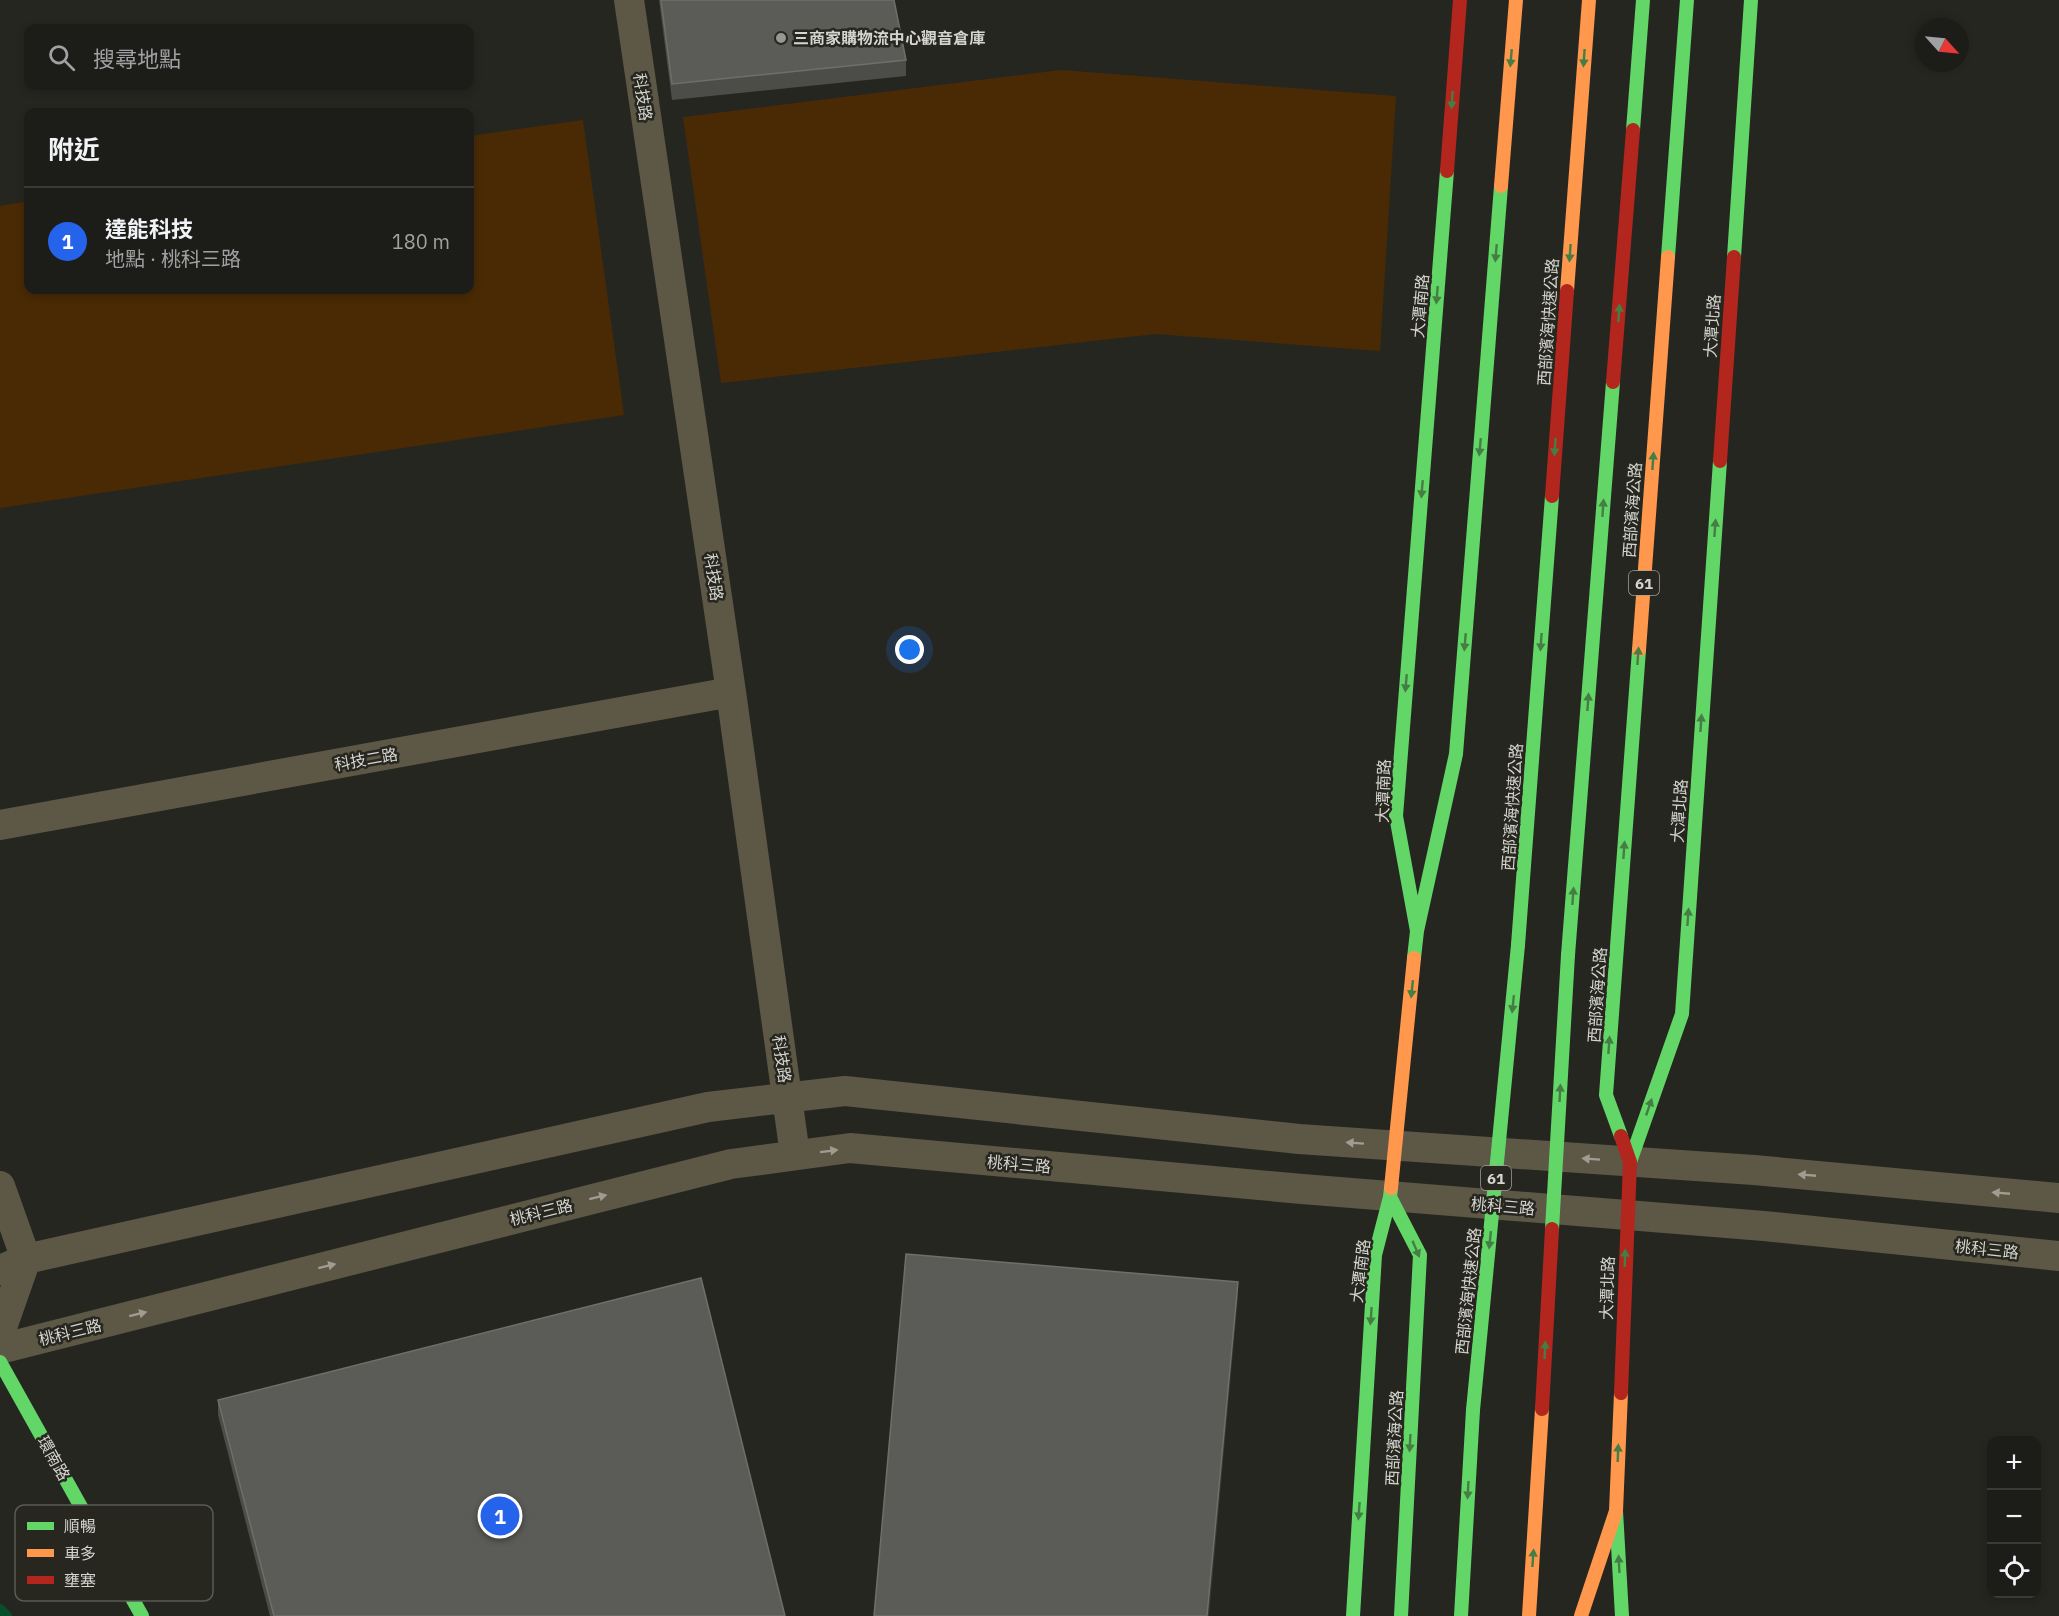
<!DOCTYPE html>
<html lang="zh-TW">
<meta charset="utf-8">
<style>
body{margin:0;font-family:"IBM Plex Sans","Noto Sans TC",sans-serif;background:#252522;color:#f1f3f6}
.controls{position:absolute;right:18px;bottom:18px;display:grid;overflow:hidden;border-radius:12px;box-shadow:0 3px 9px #0003}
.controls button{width:54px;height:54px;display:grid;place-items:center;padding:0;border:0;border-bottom:2px solid #3a3a38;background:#1c1c19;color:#f1f3f6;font:30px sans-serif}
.compass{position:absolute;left:1915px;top:18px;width:54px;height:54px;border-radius:50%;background:#1c1c19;box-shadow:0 3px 9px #0003;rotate:117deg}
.you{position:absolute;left:910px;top:650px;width:21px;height:21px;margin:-15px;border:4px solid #fff;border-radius:50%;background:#1a73e8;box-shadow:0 0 0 9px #1a73e833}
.badge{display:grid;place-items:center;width:39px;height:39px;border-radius:50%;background:#2563eb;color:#fff;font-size:20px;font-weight:700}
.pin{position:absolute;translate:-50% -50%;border:3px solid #fff;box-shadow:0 2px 6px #0006}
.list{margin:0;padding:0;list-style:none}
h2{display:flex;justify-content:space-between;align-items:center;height:78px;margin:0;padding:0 24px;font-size:26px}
h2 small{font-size:20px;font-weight:400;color:#a0a1a2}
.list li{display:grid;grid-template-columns:39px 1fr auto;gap:18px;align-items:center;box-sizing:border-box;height:108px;padding:0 24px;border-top:2px solid #3a3a38}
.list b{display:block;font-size:22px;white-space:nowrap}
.list p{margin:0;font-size:20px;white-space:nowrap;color:#a0a1a2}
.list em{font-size:20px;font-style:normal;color:#a0a1a2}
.icon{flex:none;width:33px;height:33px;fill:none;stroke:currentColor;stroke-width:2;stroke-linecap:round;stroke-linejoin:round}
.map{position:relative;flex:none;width:2059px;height:1616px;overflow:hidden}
.search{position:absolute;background:#1c1c19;box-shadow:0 3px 9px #0003;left:24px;top:24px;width:450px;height:66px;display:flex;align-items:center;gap:15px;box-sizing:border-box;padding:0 21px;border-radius:12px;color:#a0a1a2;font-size:22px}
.panel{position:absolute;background:#1c1c19;box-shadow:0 3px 9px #0003;left:24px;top:108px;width:450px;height:186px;border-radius:12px}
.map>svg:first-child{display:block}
.green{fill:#492a05}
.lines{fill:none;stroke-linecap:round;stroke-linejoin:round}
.stream{stroke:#074f2c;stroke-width:10}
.street{stroke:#5d5746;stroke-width:30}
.fast{stroke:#63d668;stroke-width:14}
.slow{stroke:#ff974d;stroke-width:14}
.jam{stroke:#b3261e;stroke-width:14}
.fast-bridge{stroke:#63d668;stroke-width:14}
.jam-bridge{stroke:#b3261e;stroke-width:14}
.wall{fill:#4c4d49}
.shaded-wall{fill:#373733}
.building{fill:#5b5c58;stroke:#6e6f6a;stroke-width:1.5}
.oneway{fill:#457e44}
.oneway2{fill:#9f9c92}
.poi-dot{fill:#989893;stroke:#272720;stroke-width:2}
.labels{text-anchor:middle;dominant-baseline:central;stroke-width:5;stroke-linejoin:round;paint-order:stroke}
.shield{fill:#272720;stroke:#a1a19b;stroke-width:1.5}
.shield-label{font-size:15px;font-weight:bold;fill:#d5d5d0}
.poi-label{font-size:16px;font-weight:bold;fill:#d5d5d0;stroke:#272720;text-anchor:start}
.street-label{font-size:16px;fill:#d5d5d0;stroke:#272720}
.key{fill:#272720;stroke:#5b5b55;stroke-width:1.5}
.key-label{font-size:16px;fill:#d5d5d0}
</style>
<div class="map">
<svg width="2059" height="1616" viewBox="0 0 2059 1616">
<rect width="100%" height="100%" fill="#262621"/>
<!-- green -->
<path class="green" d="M 1061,70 L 1396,96 L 1380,351 L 1155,334 L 721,383 L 683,117 Z
M 583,120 L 624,415 L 0,508 L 0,206 L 28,201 L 28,290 L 470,290 L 470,136 Z"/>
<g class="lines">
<!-- stream -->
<path class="stream" d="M 0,1609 L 7,1616"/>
<!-- street -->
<path class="street" d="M 629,0 L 731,692 L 795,1155
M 0,825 L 731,692
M 0,1186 L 26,1259 L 0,1333
M 0,1270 L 26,1259 L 708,1107 L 845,1091 L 1299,1139 L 1754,1170 L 2059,1198
M 0,1349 L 731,1164 L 850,1148 L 1302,1189 L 1764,1226 L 2059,1256"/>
<!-- fast -->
<path class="fast" d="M 1633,130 L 1643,0
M 1668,257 L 1687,0
M 1734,257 L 1751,0
M 1417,931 L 1396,816 L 1447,171
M 1518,945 L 1552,496
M 1568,955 L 1613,382
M 1414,958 L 1417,931 L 1456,754 L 1501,186
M 1621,1136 L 1606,1095 L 1639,650
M 1630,1162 L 1682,1014 L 1720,461
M 1391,1188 L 1390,1197 L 1420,1255 L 1401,1616
M 0,1362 L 142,1616
M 1616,1511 L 1622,1616
M 1353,1616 L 1375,1255 L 1390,1197
M 1461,1616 L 1473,1410"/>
<!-- slow -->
<path class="slow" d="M 1501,186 L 1516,0
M 1567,291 L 1589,0
M 1639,650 L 1668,257
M 1391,1188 L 1414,958
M 1529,1616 L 1542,1409
M 1581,1616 L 1616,1511 L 1621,1393"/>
<!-- jam -->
<path class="jam" d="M 1447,171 L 1460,0
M 1613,382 L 1633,130
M 1720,461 L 1734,257
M 1552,496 L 1567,291
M 1621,1393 L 1630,1162 L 1621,1136"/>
<!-- fast-bridge -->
<path class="fast-bridge" d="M 1552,1229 L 1568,955
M 1473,1410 L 1518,945"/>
<!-- jam-bridge -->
<path class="jam-bridge" d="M 1542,1409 L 1552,1229"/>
</g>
<!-- wall -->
<path class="wall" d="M 659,0 L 894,0 L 906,60 L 906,76 L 672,100 Z
M 218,1400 L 785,1616 L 270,1616 L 218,1415 Z"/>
<!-- shaded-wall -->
<path class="shaded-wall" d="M 1238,1282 L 1238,1298 L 1209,1616 L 1207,1616 Z"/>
<!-- building -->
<path class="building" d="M 661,0 L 894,0 L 906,60 L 672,84 Z
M 906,1254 L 1238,1282 L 1207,1616 L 874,1616 Z
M 701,1278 L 785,1616 L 274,1616 L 218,1400 Z"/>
<!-- one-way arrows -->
<defs><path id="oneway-solid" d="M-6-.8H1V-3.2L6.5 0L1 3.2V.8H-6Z" transform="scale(1.5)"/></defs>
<g class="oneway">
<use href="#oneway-solid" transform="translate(1511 58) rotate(95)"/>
<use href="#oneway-solid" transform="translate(1584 58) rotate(94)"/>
<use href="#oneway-solid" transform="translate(1452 100) rotate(94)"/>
<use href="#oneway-solid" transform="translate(1496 253) rotate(95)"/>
<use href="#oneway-solid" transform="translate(1570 253) rotate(94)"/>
<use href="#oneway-solid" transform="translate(1437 295) rotate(95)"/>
<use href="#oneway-solid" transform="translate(1619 313) rotate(-86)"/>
<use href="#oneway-solid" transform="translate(1480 447) rotate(95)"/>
<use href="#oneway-solid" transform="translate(1555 447) rotate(94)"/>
<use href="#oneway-solid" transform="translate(1653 461) rotate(-86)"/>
<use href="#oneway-solid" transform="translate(1422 489) rotate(95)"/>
<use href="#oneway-solid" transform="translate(1603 508) rotate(-86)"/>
<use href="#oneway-solid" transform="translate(1715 528) rotate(-86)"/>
<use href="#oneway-solid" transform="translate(1465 642) rotate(95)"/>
<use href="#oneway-solid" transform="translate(1541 642) rotate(94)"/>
<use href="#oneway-solid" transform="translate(1638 656) rotate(-86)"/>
<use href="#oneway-solid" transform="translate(1406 683) rotate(95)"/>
<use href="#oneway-solid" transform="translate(1588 702) rotate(-86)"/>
<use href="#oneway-solid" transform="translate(1701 723) rotate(-86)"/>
<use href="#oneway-solid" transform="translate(1624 850) rotate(-86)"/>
<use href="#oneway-solid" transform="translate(1573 896) rotate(-86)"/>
<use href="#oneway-solid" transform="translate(1688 917) rotate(-86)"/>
<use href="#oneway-solid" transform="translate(1412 989) rotate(96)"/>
<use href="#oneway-solid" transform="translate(1513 1004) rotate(96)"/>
<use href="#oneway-solid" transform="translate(1609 1045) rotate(-86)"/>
<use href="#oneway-solid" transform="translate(1560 1093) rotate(-87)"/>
<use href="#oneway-solid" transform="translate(1649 1107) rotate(-71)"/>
<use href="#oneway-solid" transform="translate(1490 1240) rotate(96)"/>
<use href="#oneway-solid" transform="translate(1416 1249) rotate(67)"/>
<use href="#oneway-solid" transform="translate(1625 1258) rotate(-88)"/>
<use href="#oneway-solid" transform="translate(1371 1316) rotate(94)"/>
<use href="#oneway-solid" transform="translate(1545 1350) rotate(-87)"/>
<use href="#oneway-solid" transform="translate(1410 1443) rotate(93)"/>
<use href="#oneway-solid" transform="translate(1618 1453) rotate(-88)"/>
<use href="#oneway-solid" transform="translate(1468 1490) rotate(93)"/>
<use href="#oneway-solid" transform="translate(1359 1511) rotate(94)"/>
<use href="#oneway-solid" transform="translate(1533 1558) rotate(-86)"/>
<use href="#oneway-solid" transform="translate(1619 1564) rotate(-93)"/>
</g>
<g class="oneway2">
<use href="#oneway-solid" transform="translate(1355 1143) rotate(-176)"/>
<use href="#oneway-solid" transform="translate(829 1151) rotate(-7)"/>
<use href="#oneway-solid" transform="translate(1591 1159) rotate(-176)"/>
<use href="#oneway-solid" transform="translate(1807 1175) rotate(-175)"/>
<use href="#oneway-solid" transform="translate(2001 1193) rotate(-175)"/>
<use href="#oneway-solid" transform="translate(598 1197) rotate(-14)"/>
<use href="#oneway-solid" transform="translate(327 1266) rotate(-14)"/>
<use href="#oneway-solid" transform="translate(138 1314) rotate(-14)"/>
</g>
<!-- markers -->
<circle class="poi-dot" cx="781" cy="38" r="6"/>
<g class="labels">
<!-- shield labels -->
<g class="shield">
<rect x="1629" y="571" width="30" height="24" rx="4.5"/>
<rect x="1481" y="1166" width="30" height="24" rx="4.5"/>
</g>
<g class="shield-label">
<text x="1644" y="583">61</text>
<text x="1496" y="1178">61</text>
</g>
<!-- poi labels -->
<g class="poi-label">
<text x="793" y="38">三商家購物流中心觀音倉庫</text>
</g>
<!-- street labels -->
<g class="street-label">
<text transform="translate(643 97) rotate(82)">科技路</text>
<text transform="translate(1420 306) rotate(-85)">大潭南路</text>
<text transform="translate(1548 322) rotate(-86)">西部濱海快速公路</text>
<text transform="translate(1712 326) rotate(-86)">大潭北路</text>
<text transform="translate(1632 510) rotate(-86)">西部濱海公路</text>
<text transform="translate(714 577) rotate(82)">科技路</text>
<text transform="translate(366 759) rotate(-10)">科技二路</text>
<text transform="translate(1383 791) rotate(-88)">大潭南路</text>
<text transform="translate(1512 807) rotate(-86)">西部濱海快速公路</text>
<text transform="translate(1679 811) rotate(-86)">大潭北路</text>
<text transform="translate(1597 995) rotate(-86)">西部濱海公路</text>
<text transform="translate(782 1059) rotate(82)">科技路</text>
<text transform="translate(1019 1164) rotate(5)">桃科三路</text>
<text transform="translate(1503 1206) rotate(5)">桃科三路</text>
<text transform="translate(541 1212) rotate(-14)">桃科三路</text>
<text transform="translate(1987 1249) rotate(6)">桃科三路</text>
<text transform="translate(1360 1271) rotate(-83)">大潭南路</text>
<text transform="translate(1607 1288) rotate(-88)">大潭北路</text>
<text transform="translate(1468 1291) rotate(-84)">西部濱海快速公路</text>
<text transform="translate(70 1332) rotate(-14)">桃科三路</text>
<text transform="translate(1394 1438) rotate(-87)">西部濱海公路</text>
<text transform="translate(54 1458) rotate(61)">環南路</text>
</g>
</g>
<!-- legend -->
<rect x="15" y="1505" width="198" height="96" rx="9" class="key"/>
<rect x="27" y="1522" width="27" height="8" fill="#63d668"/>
<rect x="27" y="1549" width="27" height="8" fill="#ff974d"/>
<rect x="27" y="1576" width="27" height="8" fill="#b3261e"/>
<g class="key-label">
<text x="64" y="1532">順暢</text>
<text x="64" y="1559">車多</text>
<text x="64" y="1586">壅塞</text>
</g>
</svg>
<div class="controls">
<button>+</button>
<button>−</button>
<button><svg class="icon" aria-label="locate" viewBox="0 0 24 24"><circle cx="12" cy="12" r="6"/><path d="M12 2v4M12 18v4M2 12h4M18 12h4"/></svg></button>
</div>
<svg class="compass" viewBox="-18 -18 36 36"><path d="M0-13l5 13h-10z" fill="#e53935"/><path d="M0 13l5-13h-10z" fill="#a0a1a2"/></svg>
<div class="you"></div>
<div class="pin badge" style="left:500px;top:1516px">1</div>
<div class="search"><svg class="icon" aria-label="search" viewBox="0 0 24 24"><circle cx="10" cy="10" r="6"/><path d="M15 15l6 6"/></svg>搜尋地點</div>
<section class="panel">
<h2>附近<small></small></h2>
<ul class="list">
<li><span class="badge">1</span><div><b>達能科技</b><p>地點 · 桃科三路</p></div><em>180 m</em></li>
</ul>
</section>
</div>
